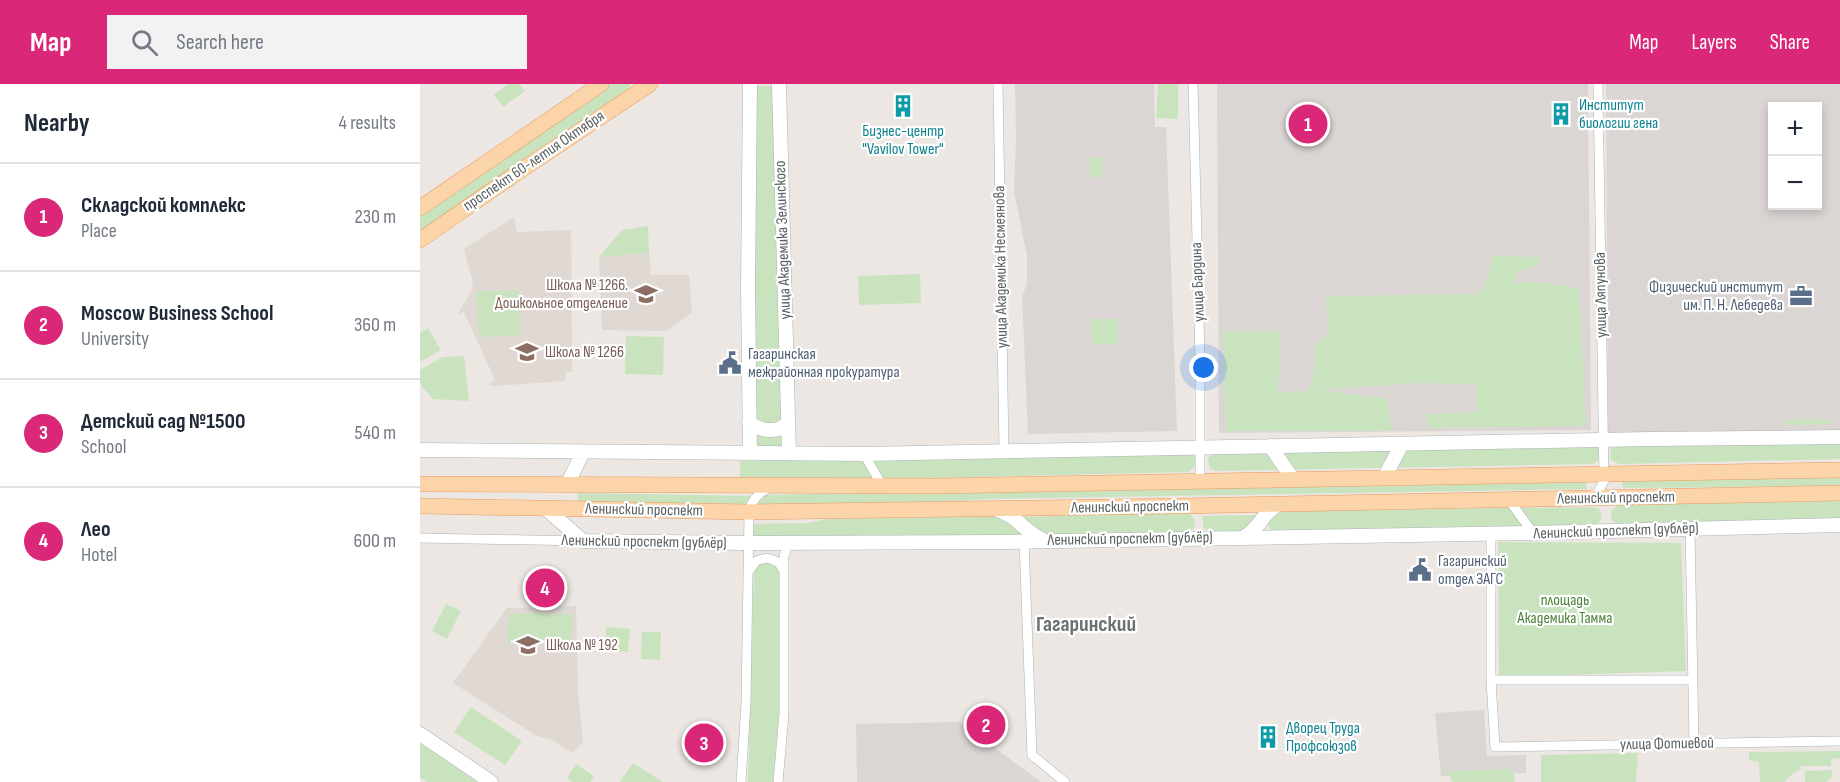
<!DOCTYPE html>
<meta charset="utf-8">
<style>
body{margin:0;font-family:"Sofia Sans Condensed",sans-serif;background:#f2f2f3;color:#1f2937}
.controls{position:absolute;right:18px;top:18px;display:grid;overflow:hidden;border-radius:0px;box-shadow:0 3px 9px #0003}
.controls button{width:54px;height:54px;display:grid;place-items:center;padding:0;border:0;border-bottom:2px solid #e0e1e3;background:#fff;color:#1f2937;font:30px sans-serif}
.you{position:absolute;left:784px;top:284px;width:21px;height:21px;margin:-15px;border:4px solid #fff;border-radius:50%;background:#1a73e8;box-shadow:0 0 0 9px #1a73e833}
.badge{display:grid;place-items:center;width:39px;height:39px;border-radius:50%;background:#db2777;color:#fff;font-size:20px;font-weight:700}
.pin{position:absolute;translate:-50% -50%;border:3px solid #fff;box-shadow:0 2px 6px #0006}
.list{margin:0;padding:0;list-style:none}
h2{display:flex;justify-content:space-between;align-items:center;height:78px;margin:0;padding:0 24px;font-size:26px}
h2 small{font-size:20px;font-weight:400;color:#747a83}
.list li{display:grid;grid-template-columns:39px 1fr auto;gap:18px;align-items:center;box-sizing:border-box;height:108px;padding:0 24px;border-top:2px solid #e0e1e3}
.list b{display:block;font-size:22px;white-space:nowrap}
.list p{margin:0;font-size:20px;white-space:nowrap;color:#747a83}
.list em{font-size:20px;font-style:normal;color:#747a83}
.icon{flex:none;width:33px;height:33px;fill:none;stroke:currentColor;stroke-width:2;stroke-linecap:round;stroke-linejoin:round}
.map{position:relative;flex:none;width:1420px;height:698px;overflow:hidden}
header{display:flex;align-items:center;gap:36px;box-sizing:border-box;height:84px;padding:0 30px;background:#db2777;color:#fff}
header strong{font-size:28px}
nav{display:flex;gap:33px;margin-inline-start:auto;font-size:21px}
.search{width:420px;height:54px;background:#f2f2f3;display:flex;align-items:center;gap:15px;box-sizing:border-box;padding:0 21px;border-radius:0px;color:#747a83;font-size:22px}
main{display:flex}
aside{flex:1;background:#fff}
.map>svg:first-child{display:block}
.industrial{fill:#dbd6d4;fill-rule:evenodd}
.education{fill:#dfd8d3}
.green{fill:#cae3bf}
.lines{fill:none;stroke-linecap:round;stroke-linejoin:round}
.street-casing{stroke:#adb2b4;stroke-width:10}
.secondary-casing{stroke:#adb2b5;stroke-width:15}
.primary-casing{stroke:#ea985e;stroke-width:16}
.street{stroke:#fff;stroke-width:9}
.secondary{stroke:#fff;stroke-width:14}
.primary{stroke:#fbd5a9;stroke-width:15}
.labels{text-anchor:middle;dominant-baseline:central;stroke-width:4.5;stroke-linejoin:round;paint-order:stroke}
.culture-label{font-size:16px;fill:#0d838f;stroke:#fff;text-anchor:start}
.street-label{font-size:16px;fill:#5a6062;stroke:#fff}
.education-label{font-size:16px;fill:#785e54;stroke:#fff;text-anchor:start}
.service-label{font-size:16px;fill:#4e5e75;stroke:#fff;text-anchor:start}
.park-label{font-size:16px;fill:#4c8239;stroke:#fff}
.district-label{font-size:22px;font-weight:bold;fill:#6b7274;stroke:#fff}
</style>
<header>
<strong>Map</strong>
<div class="search"><svg class="icon" aria-label="search" viewBox="0 0 24 24"><circle cx="10" cy="10" r="6"/><path d="M15 15l6 6"/></svg>Search here</div>
<nav><a>Map</a><a>Layers</a><a>Share</a></nav>
</header>
<main>
<aside>
<h2>Nearby<small>4 results</small></h2>
<ul class="list">
<li><span class="badge">1</span><div><b>Складской комплекс</b><p>Place</p></div><em>230 m</em></li>
<li><span class="badge">2</span><div><b>Moscow Business School</b><p>University</p></div><em>360 m</em></li>
<li><span class="badge">3</span><div><b>Детский сад №1500</b><p>School</p></div><em>540 m</em></li>
<li><span class="badge">4</span><div><b>Лео</b><p>Hotel</p></div><em>600 m</em></li>
</ul>
</aside>
<div class="map">
<svg width="1420" height="698" viewBox="0 0 1420 698">
<rect width="100%" height="100%" fill="#ece7e2"/>
<!-- industrial -->
<path class="industrial" d="M 595,0 L 734,0 L 735,43 L 746,43 L 757,347 L 608,350 L 602,212 L 607,200 L 607,172 L 594,107 L 596,53 Z
M 797,0 L 1168,0 L 1171,346 L 799,349 Z
M 1186,0 L 1420,0 L 1420,347 L 1188,351 ZM 1352,22 L 1398,22 L 1398,122 L 1352,122 Z
M 1064,626 L 1067,672 L 1106,671 L 1106,689 L 1021,692 L 1015,629 Z
M 540,638 L 621,698 L 437,698 L 436,640 Z"/>
<!-- education -->
<path class="education" d="M 94,133 L 97,148 L 151,146 L 152,288 L 146,288 L 145,297 L 72,302 L 68,300 L 75,296 L 44,228 L 37,231 L 51,208 L 53,199 L 44,165 Z
M 229,169 L 231,191 L 269,191 L 272,229 L 246,247 L 182,246 L 179,173 Z
M 156,522 L 158,608 L 163,658 L 152,669 L 131,655 L 117,652 L 33,599 L 87,524 Z"/>
<!-- green -->
<path class="green" d="M 88,0 L 99,0 L 105,7 L 83,23 L 74,11 Z
M 190,0 L 211,0 L 208,6 L 0,150 L 0,131 Z
M 738,0 L 758,0 L 758,35 L 736,34 Z
M 336,2 L 351,2 L 356,10 L 363,340 L 357,343 L 335,337 L 333,8 Z
M 669,73 L 682,73 L 682,93 L 670,93 Z
M 228,142 L 229,169 L 179,173 L 202,146 Z
M 1073,172 L 1118,173 L 1120,177 L 1113,183 L 1099,187 L 1093,198 L 1119,198 L 1159,204 L 1166,342 L 1009,344 L 1006,330 L 1056,328 L 1056,300 L 999,299 L 898,306 L 967,315 L 972,347 L 806,347 L 803,247 L 861,248 L 858,308 L 889,307 L 896,276 L 893,265 L 908,249 L 906,212 L 1059,210 L 1064,205 Z
M 500,190 L 501,219 L 439,221 L 438,192 Z
M 98,206 L 100,251 L 59,253 L 56,207 Z
M 671,235 L 698,235 L 698,260 L 672,260 Z
M 8,244 L 21,266 L 0,278 L 0,249 Z
M 206,252 L 244,253 L 243,291 L 205,290 Z
M 44,272 L 49,317 L 13,315 L 0,300 L 0,286 L 23,273 Z
M 1410,335 L 1410,340 L 1367,341 L 1367,336 Z
M 340,350 L 360,352 L 363,355 L 362,363 L 339,364 L 336,359 L 337,354 Z
M 1420,354 L 1420,375 L 1199,380 L 1191,376 L 1190,367 L 1193,361 Z
M 1176,361 C 1181,368 1181,377 1172,380 L 796,387 L 790,385 L 788,375 L 792,369 Z
M 774,370 L 776,381 L 768,388 L 465,395 L 461,392 L 452,376 Z
M 320,377 L 442,377 L 454,395 L 320,396 Z
M 1420,393 L 1420,402 L 1203,404 L 1202,395 Z
M 1166,397 L 1167,405 L 565,415 L 515,419 L 335,420 L 342,411 L 620,405 Z
M 158,409 L 334,412 L 327,420 L 158,418 Z
M 1420,417 L 1420,436 L 1200,441 C 1192,439 1189,433 1192,426 L 1200,420 Z
M 1173,423 L 1179,425 C 1183,431 1182,437 1175,441 L 856,447 L 850,445 L 847,439 L 852,427 Z
M 766,429 C 777,432 778,443 768,449 L 617,451 L 600,433 Z
M 837,431 L 827,449 L 791,450 L 783,443 L 783,432 Z
M 584,432 L 606,453 L 335,453 L 333,450 L 333,441 L 334,440 L 387,439 L 408,435 Z
M 1078,458 L 1261,459 L 1266,587 L 1079,593 Z
M 350,478 L 360,483 L 359,628 L 353,698 L 328,698 L 334,483 L 336,480 Z
M 26,520 L 41,527 L 27,555 L 12,547 Z
M 89,529 L 152,530 L 151,561 L 88,559 Z
M 186,543 L 210,545 L 208,568 L 185,566 Z
M 222,548 L 241,548 L 240,576 L 221,575 Z
M 51,623 L 102,657 L 85,681 L 34,648 Z
M 0,658 L 59,698 L 7,698 L 0,693 Z
M 1420,667 L 1420,674 L 1411,675 L 1411,682 L 1381,682 L 1380,686 L 1375,688 L 1364,698 L 1340,698 L 1339,678 L 1329,676 L 1329,668 Z
M 1218,669 L 1216,698 L 1121,698 L 1121,671 Z
M 213,679 L 243,698 L 200,698 Z
M 156,680 L 174,692 L 170,698 L 152,698 L 147,694 Z
M 1093,685 L 1095,698 L 1033,698 L 1026,687 Z
M 1412,686 L 1412,693 L 1406,698 L 1385,698 L 1385,687 Z"/>
<g class="lines">
<!-- street casing -->
<g class="street-casing">
<path id="street" d="M 578,0 L 584,367
M 773,0 L 780,274 L 780,397
M 444,370 L 463,403
M 1171,412 L 1178,408 L 1184,397 L 1178,0
M 1089,416 L 1113,449
M 1270,444 L 1274,660
M 1071,449 L 1071,596 L 1075,663 L 1420,657
M 0,454 L 163,457
M 604,457 L 612,671 L 645,698
M 329,487 L 336,477 C 347,472 359,475 363,486
M 1071,596 L 1273,596
M 321,698 L 326,619 L 329,428 C 331,417 339,408 349,404
M 358,698 L 364,630 L 364,472 L 368,460"/>
</g>
<!-- secondary casing -->
<g class="secondary-casing">
<path id="secondary" d="M 359,0 L 369,369
M 329,338 C 339,347 358,350 367,339
M 850,362 L 873,395
M 0,366 L 444,370 L 1229,355 L 1420,353
M 330,369 L 328,203 L 330,0
M 964,394 L 982,360
M 147,401 L 163,368
M 125,424 L 163,457 L 328,459 L 587,458 L 1113,449 L 1420,441
M 575,425 C 599,432 606,451 626,457
M 824,453 C 840,445 843,427 859,420
M 0,650 L 71,698"/>
</g>
<!-- primary casing -->
<g class="primary-casing">
<path id="primary" d="M 0,124 L 181,0
M 0,156 L 97,89 L 230,0
M 0,400 L 516,402 L 1420,386
M 0,422 L 329,428 L 759,422 L 1420,409"/>
</g>
<!-- street -->
<use href="#street" class="street"/>
<!-- secondary -->
<use href="#secondary" class="secondary"/>
<!-- primary -->
<use href="#primary" class="primary"/>
</g>
<!-- icons -->
<defs>
<g id="building-bare" transform="scale(1.8)"><path d="M-4-6H4V6H1V3H-1V6H-4ZM-2.5-4.3h1.7v1.8h-1.7ZM.8-4.3h1.7v1.8H.8ZM-2.5-1h1.7V.8h-1.7ZM.8-1h1.7V.8H.8Z" fill="#0f9aa8" stroke="#fff" stroke-width="2.5" paint-order="stroke"/></g>
<g id="school-bare" transform="scale(1.8)"><path d="M0-5L7-2L0 1L-7-2ZM-4 1L0 2.5L4 1V4Q0 6-4 4Z" fill="#8d6e63" stroke="#fff" stroke-width="2.5" paint-order="stroke"/></g>
<g id="office-bare" transform="scale(1.8)"><path d="M-6-3h4V-5.5h4V-3h4V5H-6ZM-1-4.5V-3h2v-1.5ZM-6 0V1H6V0Z" fill="#5c6f8a" stroke="#fff" stroke-width="2.5" paint-order="stroke"/></g>
<g id="civic-bare" transform="scale(1.8)"><path d="M-.6-6.5H3V-4.5H.6V-3L4-1V1h2V6H-6V1h2V-1L-.6-3ZM-1.2 2.5V6h2.4V2.5Z" fill="#5c6f8a" stroke="#fff" stroke-width="2.5" paint-order="stroke"/></g>
</defs>
<g fill-rule="evenodd">
<use href="#building-bare" x="483" y="22"/>
<use href="#building-bare" x="1141" y="30"/>
<use href="#school-bare" x="226" y="210"/>
<use href="#office-bare" x="1381" y="212"/>
<use href="#school-bare" x="107" y="268"/>
<use href="#civic-bare" x="310" y="279"/>
<use href="#civic-bare" x="1000" y="486"/>
<use href="#school-bare" x="108" y="561"/>
<use href="#building-bare" x="848" y="653"/>
</g>
<g class="labels">
<!-- culture labels -->
<g class="culture-label">
<text x="1159" y="21">Институт<tspan x="1159" dy="18">биологии гена</tspan></text>
<text x="483" y="47" text-anchor="middle">Бизнес-центр<tspan x="483" dy="18">"Vavilov Tower"</tspan></text>
<text x="866" y="644">Дворец Труда<tspan x="866" dy="18">Профсоюзов</tspan></text>
</g>
<!-- street labels -->
<g class="street-label">
<text transform="translate(114 77) rotate(-34)">проспект 60-летия Октября</text>
<text transform="translate(363 156) rotate(-92)">улица Академика Зелинского</text>
<text transform="translate(581 183) rotate(-91)">улица Академика Несмеянова</text>
<text transform="translate(778 198) rotate(-92)">улица Бардина</text>
<text transform="translate(1181 211) rotate(-91)">улица Ляпунова</text>
<text transform="translate(1196 414) rotate(-1)">Ленинский проспект</text>
<text transform="translate(710 423) rotate(-1)">Ленинский проспект</text>
<text transform="translate(224 426) rotate(1)">Ленинский проспект</text>
<text transform="translate(1196 447) rotate(-2)">Ленинский проспект (дублёр)</text>
<text transform="translate(710 455) rotate(-1)">Ленинский проспект (дублёр)</text>
<text transform="translate(224 458) rotate(1)">Ленинский проспект (дублёр)</text>
<text transform="translate(1247 660) rotate(-1)">улица Фотиевой</text>
</g>
<!-- education labels -->
<g class="education-label">
<text x="208" y="201" text-anchor="end">Школа № 1266.<tspan x="208" dy="18">Дошкольное отделение</tspan></text>
<text x="125" y="268">Школа № 1266</text>
<text x="126" y="561">Школа № 192</text>
</g>
<!-- service labels -->
<g class="service-label">
<text x="1363" y="203" text-anchor="end">Физический институт<tspan x="1363" dy="18">им. П. Н. Лебедева</tspan></text>
<text x="328" y="270">Гагаринская<tspan x="328" dy="18">межрайонная прокуратура</tspan></text>
<text x="1018" y="477">Гагаринский<tspan x="1018" dy="18">отдел ЗАГС</tspan></text>
</g>
<!-- park labels -->
<g class="park-label">
<text x="1145" y="516">площадь<tspan x="1145" dy="18">Академика Тамма</tspan></text>
</g>
<!-- district labels -->
<g class="district-label">
<text x="666" y="540">Гагаринский</text>
</g>
</g>
</svg>
<div class="controls">
<button>+</button>
<button>−</button>
</div>
<div class="you"></div>
<div class="pin badge" style="left:888px;top:40px">1</div>
<div class="pin badge" style="left:566px;top:641px">2</div>
<div class="pin badge" style="left:284px;top:659px">3</div>
<div class="pin badge" style="left:125px;top:504px">4</div>
</div>
</main>
